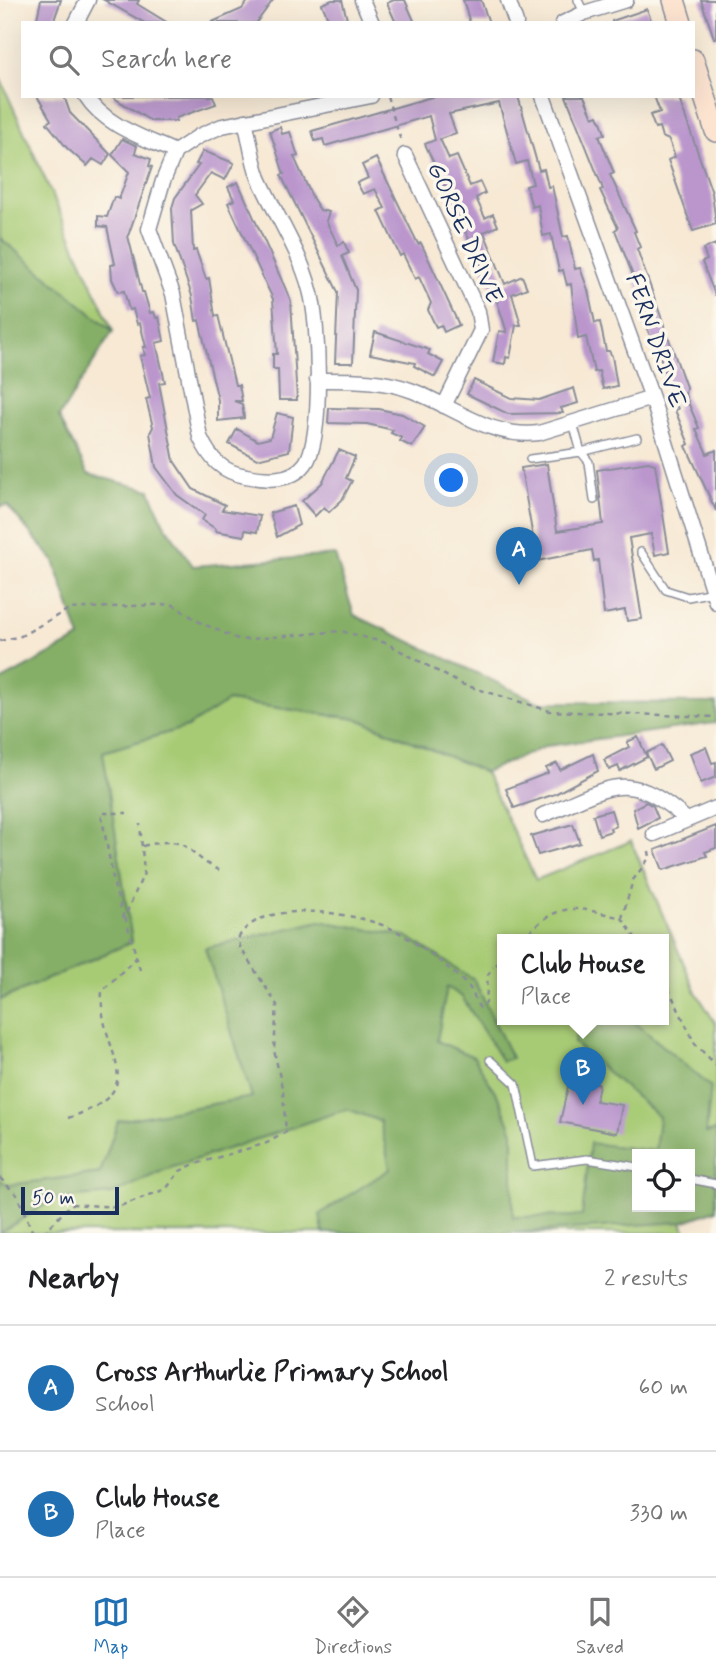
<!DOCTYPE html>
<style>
body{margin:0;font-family:Mynerve,sans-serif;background:#f6f6f6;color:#202124}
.controls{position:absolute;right:21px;bottom:21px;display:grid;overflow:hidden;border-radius:0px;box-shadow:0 7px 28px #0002}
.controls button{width:63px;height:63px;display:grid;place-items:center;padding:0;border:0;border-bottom:2px solid #e0e0e0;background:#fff;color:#202124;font:35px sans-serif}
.scale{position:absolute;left:21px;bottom:18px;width:98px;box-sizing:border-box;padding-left:7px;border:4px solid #1b2f5e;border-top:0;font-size:19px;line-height:24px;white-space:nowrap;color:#1b2f5e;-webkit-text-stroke:5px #fbf7ec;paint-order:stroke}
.you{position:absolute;left:452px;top:481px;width:24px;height:24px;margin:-18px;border:5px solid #fff;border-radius:50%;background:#1a73e8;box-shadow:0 0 0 10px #1a73e833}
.badge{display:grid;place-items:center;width:46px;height:46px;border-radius:50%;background:#1f6fb2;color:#fff;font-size:23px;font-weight:700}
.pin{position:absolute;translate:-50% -58px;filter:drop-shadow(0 2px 4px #0008)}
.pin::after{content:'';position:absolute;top:37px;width:24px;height:21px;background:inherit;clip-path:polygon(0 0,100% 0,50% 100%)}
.popup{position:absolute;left:497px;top:934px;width:172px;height:91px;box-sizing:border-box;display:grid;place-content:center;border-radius:0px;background:#fff;filter:drop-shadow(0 2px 5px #0005);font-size:23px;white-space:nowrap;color:#757577}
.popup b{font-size:26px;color:#202124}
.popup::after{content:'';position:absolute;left:50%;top:100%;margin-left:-14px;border:14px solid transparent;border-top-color:#fff}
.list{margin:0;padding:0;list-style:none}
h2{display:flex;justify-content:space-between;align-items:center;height:91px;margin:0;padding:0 28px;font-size:30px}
h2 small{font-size:23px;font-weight:400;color:#757577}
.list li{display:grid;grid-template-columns:46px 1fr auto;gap:21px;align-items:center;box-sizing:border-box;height:126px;padding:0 28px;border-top:2px solid #e0e0e0}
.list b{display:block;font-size:26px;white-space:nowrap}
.list p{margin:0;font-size:23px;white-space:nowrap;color:#757577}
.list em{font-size:23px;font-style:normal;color:#757577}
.icon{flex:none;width:38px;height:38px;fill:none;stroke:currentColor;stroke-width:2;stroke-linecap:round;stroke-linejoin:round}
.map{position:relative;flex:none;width:716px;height:1233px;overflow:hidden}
.search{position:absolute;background:#fff;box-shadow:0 7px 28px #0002;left:21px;right:21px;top:21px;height:77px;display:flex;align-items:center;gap:18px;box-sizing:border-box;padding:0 24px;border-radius:0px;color:#757577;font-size:26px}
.sheet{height:343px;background:#fff}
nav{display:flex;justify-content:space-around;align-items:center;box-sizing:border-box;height:98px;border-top:2px solid #e0e0e0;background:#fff;font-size:19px;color:#757577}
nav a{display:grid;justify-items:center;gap:4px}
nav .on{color:#1f6fb2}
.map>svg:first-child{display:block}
.green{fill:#a7cb74;stroke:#617d69;stroke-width:2;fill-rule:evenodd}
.forest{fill:#85af66;stroke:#506f62;stroke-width:2;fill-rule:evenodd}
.building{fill:#ba96cd}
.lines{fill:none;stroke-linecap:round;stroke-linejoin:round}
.lane-casing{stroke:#898c99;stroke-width:10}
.street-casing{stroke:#898c99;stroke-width:17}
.secondary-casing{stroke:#898c99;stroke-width:24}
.path{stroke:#898c99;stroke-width:2.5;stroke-dasharray:5 5;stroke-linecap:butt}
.lane{stroke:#fff;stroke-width:7}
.street{stroke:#fff;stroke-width:14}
.secondary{stroke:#fde4d1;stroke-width:21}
.labels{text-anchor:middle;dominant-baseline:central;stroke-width:7;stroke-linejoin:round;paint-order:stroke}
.street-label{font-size:24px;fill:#1b2f5e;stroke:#fbf7ec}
</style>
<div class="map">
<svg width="716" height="1233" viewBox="0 0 716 1233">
<rect width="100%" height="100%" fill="#fbf7ec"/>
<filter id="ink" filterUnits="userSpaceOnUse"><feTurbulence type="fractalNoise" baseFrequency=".0143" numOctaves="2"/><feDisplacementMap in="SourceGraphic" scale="14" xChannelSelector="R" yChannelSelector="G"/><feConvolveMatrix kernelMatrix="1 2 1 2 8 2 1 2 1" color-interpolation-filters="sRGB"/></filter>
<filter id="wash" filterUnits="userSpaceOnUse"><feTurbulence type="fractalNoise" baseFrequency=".00686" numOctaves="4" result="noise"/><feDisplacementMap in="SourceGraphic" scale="28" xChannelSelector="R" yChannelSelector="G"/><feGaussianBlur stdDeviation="1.57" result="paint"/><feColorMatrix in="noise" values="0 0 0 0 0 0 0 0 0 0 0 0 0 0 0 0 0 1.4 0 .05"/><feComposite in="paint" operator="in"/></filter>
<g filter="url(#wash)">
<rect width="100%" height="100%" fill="#f7e9d4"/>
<!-- green -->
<path class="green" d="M 0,78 L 113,331 L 0,238 Z
M 228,701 L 358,719 L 485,772 L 536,880 L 631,841 L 696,992 L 716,1024 L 716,1210 L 682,1222 L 686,1233 L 0,1233 L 0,1000 L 132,942 L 102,752 ZM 503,939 L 664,939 L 664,1019 L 503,1019 ZM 637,1154 L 690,1154 L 690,1207 L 637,1207 Z"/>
<!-- forest -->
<path class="forest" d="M 0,238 L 113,331 L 59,417 L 88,474 L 150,490 L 163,522 L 193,566 L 335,555 L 354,615 L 538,702 L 716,703 L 716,723 L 547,746 L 485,772 L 358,719 L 228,701 L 187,727 L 103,752 L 132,942 L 0,1000 L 0,681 L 80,638 L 54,561 L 7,505 L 0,507 Z
M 320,921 L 406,936 L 474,980 L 512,1058 L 502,1061 L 462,997 L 447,987 L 437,1041 L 474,1057 L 500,1100 L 513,1132 L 513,1217 L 582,1216 L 590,1143 L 655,1151 L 659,1117 L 574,1043 L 580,1019 L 631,1019 L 711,1087 L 706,1133 L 716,1130 L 716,1210 L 682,1222 L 508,1233 L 323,1233 L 320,1214 L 390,1169 L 380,1121 L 347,1109 L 164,1170 L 113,1194 L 54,1199 L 0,1233 L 0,1180 L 9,1185 L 100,1173 L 118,1121 L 252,1097 L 205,948 ZM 637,1154 L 690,1154 L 690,1207 L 637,1207 Z"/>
<g id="blocks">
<!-- building -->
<path class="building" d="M 41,0 L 61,0 L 53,23 L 36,23 Z
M 104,0 L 139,0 L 137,4 L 168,23 L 145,23 Z
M 249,0 L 273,0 L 256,23 L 210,23 L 242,9 Z
M 332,0 L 342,0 L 348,23 L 330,23 L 322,4 Z
M 394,0 L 405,0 L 415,23 L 396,23 L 387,3 Z
M 463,0 L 481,0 L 489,23 L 470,23 Z
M 701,0 L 716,0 L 716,38 L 714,38 Z
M 647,9 L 652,23 L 612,23 L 612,21 Z
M 37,96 L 64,96 L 70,113 L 110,154 L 103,165 L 93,159 L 87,166 L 67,148 L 47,123 L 51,120 Z
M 111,96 L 213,96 L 216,104 L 176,118 L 176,121 L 151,121 Z
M 435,96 L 518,96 L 539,170 L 544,169 L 548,187 L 552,186 L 563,237 L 568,236 L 575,269 L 580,268 L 588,290 L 595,323 L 600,322 L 606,351 L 609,351 L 612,356 L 617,386 L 603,389 L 599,371 L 594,372 L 586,337 L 578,339 L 571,284 L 567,285 L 563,270 L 559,271 L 551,234 L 543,236 L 538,205 L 532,207 L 526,186 L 533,184 L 527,161 L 516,164 L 499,103 L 449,114 L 456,133 L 440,139 L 449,159 L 457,156 L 470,186 L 480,182 L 485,193 L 476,198 L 485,218 L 493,214 L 498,226 L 484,232 L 505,284 L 522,276 L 527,288 L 512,294 L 521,325 L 516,325 L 510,358 L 506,357 L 505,364 L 493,362 L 499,331 L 507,332 L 496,298 L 425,144 L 435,140 L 429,116 L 325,146 L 323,139 L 315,141 L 312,131 Z
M 566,96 L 584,96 L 593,117 L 598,115 L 602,124 L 605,134 L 599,136 L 614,173 L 610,175 L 636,231 L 634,232 L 640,247 L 637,249 L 686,387 L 685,395 L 699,428 L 696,429 L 707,454 L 716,450 L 716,511 L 686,446 L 689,444 L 675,410 L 678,409 L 662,372 L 666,370 L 642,318 L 646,317 L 640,302 L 643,301 L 615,230 L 618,228 L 600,190 L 603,189 Z
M 654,96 L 678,96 L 712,193 L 716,224 L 693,231 L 668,160 L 675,157 L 669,140 L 662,137 L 659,127 L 655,128 L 650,115 L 660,112 Z
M 280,127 L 282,134 L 290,132 L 298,156 L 294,157 L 313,199 L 320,210 L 329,212 L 326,221 L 338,245 L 344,242 L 349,253 L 342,256 L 356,290 L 353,363 L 335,363 L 338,292 L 281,175 L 284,174 L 270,131 Z
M 122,139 L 137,146 L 135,153 L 151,159 L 149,166 L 152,167 L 128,236 L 142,292 L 144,292 L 150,313 L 154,312 L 156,318 L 159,317 L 164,341 L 156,343 L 165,382 L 159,383 L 174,461 L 193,489 L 225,505 L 222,510 L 260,516 L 257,532 L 245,530 L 244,536 L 215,531 L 216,529 L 202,520 L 205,515 L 177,495 L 156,467 L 150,433 L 153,427 L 146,399 L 150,398 L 140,356 L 145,355 L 143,347 L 146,347 L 140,323 L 137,324 L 133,309 L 129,310 L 124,291 L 118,292 L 112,279 L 111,265 L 115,264 L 107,227 L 98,226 L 98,216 L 107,217 L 114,197 L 119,199 L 129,172 L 112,155 Z
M 203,151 L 234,163 L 225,180 L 211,173 L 195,195 L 202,204 L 191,210 L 193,251 L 196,250 L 206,279 L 209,278 L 215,316 L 218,315 L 235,385 L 239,385 L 242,401 L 234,401 L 242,404 L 244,418 L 218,421 L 218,400 L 199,320 L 196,321 L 192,296 L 174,244 L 172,208 L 175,198 L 199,165 L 196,164 Z
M 376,158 L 418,244 L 421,243 L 459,325 L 444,332 L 441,325 L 436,327 L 428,310 L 431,303 L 419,277 L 415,279 L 403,254 L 400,256 L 379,211 L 385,208 L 375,189 L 363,194 L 357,183 L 368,178 L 362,165 Z
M 238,182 L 291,301 L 297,400 L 279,400 L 278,369 L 273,369 L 273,354 L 277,354 L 273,299 L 228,203 L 234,200 L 228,187 Z
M 716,244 L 716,295 L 715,295 L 702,262 L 707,260 L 703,249 Z
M 375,332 L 430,350 L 428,354 L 443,362 L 435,377 L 414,366 L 415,363 L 370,354 Z
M 474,380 L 511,398 L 539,400 L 574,388 L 578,403 L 561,408 L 563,413 L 508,414 L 467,394 Z
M 329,408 L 379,409 L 402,414 L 425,427 L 412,447 L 400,441 L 402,438 L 391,433 L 393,430 L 367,424 L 328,423 Z
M 277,413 L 293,417 L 289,451 L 257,459 L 229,444 L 237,429 L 258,441 L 270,438 Z
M 339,450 L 355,457 L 346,478 L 352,481 L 342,500 L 329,512 L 324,507 L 315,516 L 302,501 L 322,483 Z
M 648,462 L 655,464 L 669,552 L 655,555 L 651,534 L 629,538 L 642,619 L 627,621 L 625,610 L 604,614 L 598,560 L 594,561 L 592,550 L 537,561 L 521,468 L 547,464 L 557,531 L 603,524 L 597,470 Z
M 294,506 L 299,525 L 277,537 L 270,513 Z
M 638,737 L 647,757 L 620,771 L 618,766 L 609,770 L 604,760 L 629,747 L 627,742 Z
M 662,745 L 670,761 L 654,769 L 646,753 Z
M 706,747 L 712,763 L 716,762 L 716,777 L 701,783 L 690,753 Z
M 593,754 L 598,771 L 555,794 L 514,808 L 506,789 L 548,773 L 546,768 L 557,763 L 560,770 Z
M 646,802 L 653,806 L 658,818 L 638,828 L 633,809 Z
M 611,810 L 616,826 L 610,828 L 611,831 L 599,835 L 593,815 Z
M 573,824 L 580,843 L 538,855 L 531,836 Z
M 716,826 L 716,848 L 705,852 L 707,856 L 663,870 L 655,850 Z
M 570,1078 L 599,1084 L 596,1101 L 622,1105 L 617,1133 L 560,1122 Z"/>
</g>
</g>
<g filter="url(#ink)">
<use href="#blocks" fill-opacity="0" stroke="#898c99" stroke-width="2"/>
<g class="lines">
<!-- lane casing -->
<g class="lane-casing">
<path id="lane" d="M 578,0 L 584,13
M 573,423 L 581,452 L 589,462 L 594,500
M 530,459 L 581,452 L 637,438
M 641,552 L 666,590 L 688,597 L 713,592
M 490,1060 L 516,1084 L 533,1166 L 587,1159 L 637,1167
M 690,1179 L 716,1184"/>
</g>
<!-- street casing -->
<g class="street-casing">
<path id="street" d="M 362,0 L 372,23
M 508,0 L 516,23
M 76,23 L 88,0
M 563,23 L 584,13 L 626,0
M 86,96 C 105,126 145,138 175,152
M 543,96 L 652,398 L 716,602
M 245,121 C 250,139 252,160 259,178 C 275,214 300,251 310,290 C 319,320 324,440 305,464 C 291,482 267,480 246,476 C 222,472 210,459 200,437 L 173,294 L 149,229 L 163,181 L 175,152 L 199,136 L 222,126 L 371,96
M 405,155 L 478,311 L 481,330 L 444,406
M 317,380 C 351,380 381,379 413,391 C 456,408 492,439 539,433 L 652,398
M 543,815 C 611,788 626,766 687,820
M 654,834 L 716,808"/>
</g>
<!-- secondary casing -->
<g class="secondary-casing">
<path id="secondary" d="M 674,0 L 681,23
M 693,60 L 716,131"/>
</g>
<!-- path -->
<path class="path" d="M 387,96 L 401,141
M 0,641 L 21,636 L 69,609 L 172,604 L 201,623 L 240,640 L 341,631 L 386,643 L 461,684 L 550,711 L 716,717
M 143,846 C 194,833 184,855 221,871
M 124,918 L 115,889 L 101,813 L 127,813
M 622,918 L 636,939
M 522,939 C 560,900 573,906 622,918 L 633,880 L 650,857 L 648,846
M 496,965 L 503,958
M 140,970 L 125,916 L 144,873 L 140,824
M 664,979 L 695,1044 L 716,1065
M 68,1118 C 158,1088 97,1054 102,991 L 136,958
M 0,1178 L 17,1195 L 33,1233
M 44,1233 L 71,1204 L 117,1207 L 166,1189 L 180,1171 L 192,1165 L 267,1143 L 286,1132 L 283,1092 L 274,1050 L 277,1005 L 240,947 L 239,937 C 262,895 370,913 403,935 C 425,949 449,967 467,985 C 474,991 474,1001 480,1008 L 486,1003 L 488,975 L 493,966"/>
<!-- lane -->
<use href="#lane" class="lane"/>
<!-- street -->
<use href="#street" class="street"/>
<!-- secondary -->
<use href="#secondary" class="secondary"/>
</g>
</g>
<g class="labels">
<!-- street labels -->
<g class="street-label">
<text transform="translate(464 233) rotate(66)">GORSE DRIVE</text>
<text transform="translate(655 341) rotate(71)">FERN DRIVE</text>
</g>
</g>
</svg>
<div class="controls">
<button><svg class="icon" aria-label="locate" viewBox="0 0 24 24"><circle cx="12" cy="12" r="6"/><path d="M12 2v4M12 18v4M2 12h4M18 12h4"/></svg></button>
</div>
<div class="scale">50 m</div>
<div class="you"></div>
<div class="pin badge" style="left:519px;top:585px">A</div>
<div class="pin badge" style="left:583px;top:1105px">B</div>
<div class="popup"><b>Club House</b>Place</div>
<div class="search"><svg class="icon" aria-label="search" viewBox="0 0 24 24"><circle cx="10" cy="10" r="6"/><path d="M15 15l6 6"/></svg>Search here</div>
</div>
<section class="sheet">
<h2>Nearby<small>2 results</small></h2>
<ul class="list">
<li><span class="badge">A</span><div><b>Cross Arthurlie Primary School</b><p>School</p></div><em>60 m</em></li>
<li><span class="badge">B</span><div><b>Club House</b><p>Place</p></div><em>330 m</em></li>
</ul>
</section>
<nav>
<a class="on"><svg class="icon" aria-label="map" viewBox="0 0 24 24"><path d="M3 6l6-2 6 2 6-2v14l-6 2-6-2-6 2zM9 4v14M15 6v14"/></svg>Map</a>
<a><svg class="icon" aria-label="directions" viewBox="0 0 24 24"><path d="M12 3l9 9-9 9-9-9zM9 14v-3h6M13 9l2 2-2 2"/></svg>Directions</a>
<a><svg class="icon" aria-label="saved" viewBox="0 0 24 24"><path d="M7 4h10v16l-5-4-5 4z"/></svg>Saved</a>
</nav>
